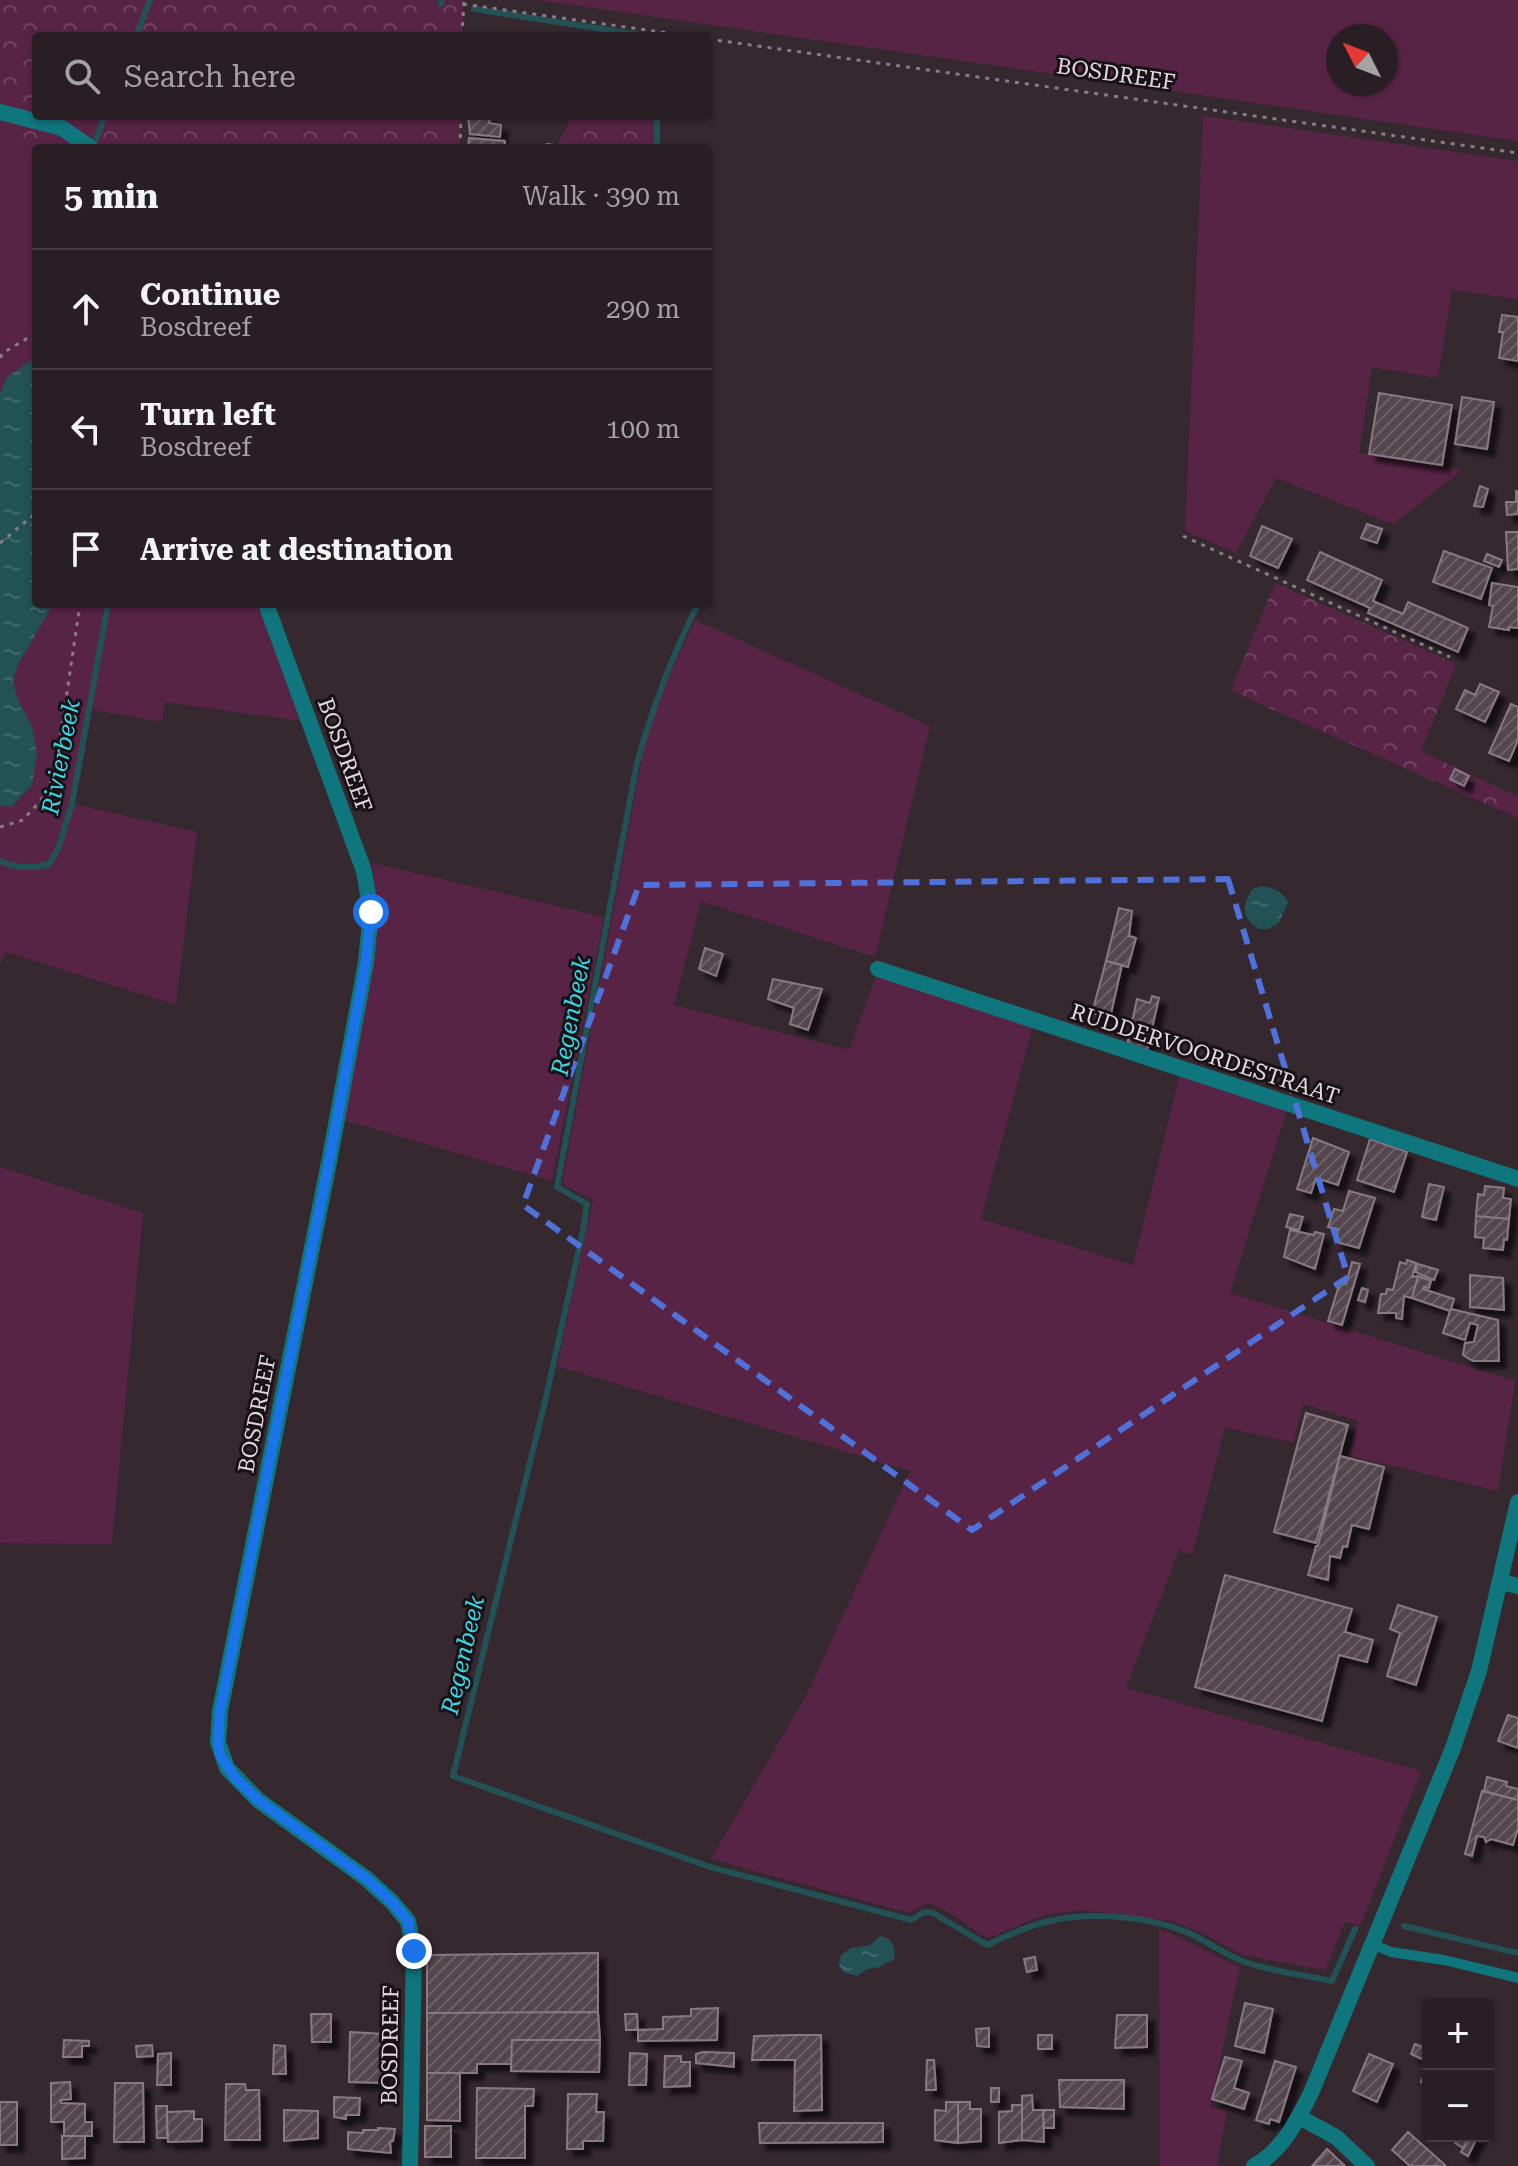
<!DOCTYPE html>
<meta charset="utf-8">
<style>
body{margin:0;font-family:"Roboto Serif",serif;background:#342b30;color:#f1f3f6}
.controls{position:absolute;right:24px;bottom:24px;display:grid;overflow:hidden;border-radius:8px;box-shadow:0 2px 6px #0004}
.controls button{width:72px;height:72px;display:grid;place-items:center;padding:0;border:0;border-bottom:2px solid #443c41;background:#281e23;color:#f1f3f6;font:40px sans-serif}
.compass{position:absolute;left:1326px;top:24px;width:72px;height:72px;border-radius:50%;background:#281e23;box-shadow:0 2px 6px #0004;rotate:312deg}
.stop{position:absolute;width:24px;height:24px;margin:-18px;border:6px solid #1a73e8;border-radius:50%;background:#fff}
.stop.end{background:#1a73e8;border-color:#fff;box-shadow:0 2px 8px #0008}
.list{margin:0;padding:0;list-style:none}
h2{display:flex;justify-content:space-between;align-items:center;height:104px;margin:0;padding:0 32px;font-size:34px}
h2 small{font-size:26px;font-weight:400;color:#a5a2a6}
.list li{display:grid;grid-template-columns:52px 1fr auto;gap:24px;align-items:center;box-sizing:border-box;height:120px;padding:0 32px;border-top:2px solid #443c41}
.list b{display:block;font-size:30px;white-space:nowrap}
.list p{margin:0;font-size:26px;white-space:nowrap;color:#a5a2a6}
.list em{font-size:26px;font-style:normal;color:#a5a2a6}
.icon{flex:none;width:44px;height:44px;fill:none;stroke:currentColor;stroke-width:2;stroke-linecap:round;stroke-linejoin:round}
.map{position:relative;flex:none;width:1518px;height:2166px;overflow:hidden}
.search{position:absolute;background:#281e23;box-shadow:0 2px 6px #0004;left:32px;top:32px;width:680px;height:88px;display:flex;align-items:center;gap:20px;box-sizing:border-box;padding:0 28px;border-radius:8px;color:#a5a2a6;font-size:30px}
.panel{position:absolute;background:#281e23;box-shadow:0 2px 6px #0004;left:32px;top:144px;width:680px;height:464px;border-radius:8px}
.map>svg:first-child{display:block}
.green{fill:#582446;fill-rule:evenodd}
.forest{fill:url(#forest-crowns)}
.water{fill:url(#water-ripples)}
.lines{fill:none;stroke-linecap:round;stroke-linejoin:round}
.stream{stroke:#225156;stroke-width:6}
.building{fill:url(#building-hatch);stroke:#897982;stroke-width:2;filter:url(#shadow)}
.path{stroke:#887d83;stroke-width:3;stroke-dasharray:4 6;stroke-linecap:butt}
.service{stroke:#10767e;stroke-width:10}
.minor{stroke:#10767e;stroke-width:16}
.tertiary{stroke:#10767e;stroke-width:16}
.route{stroke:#1a73e8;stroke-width:10}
.marked{fill:none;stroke:#4e71da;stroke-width:6;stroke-dasharray:16 10;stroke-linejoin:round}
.labels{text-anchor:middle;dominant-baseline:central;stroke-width:6;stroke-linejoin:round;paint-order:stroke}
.street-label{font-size:22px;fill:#e2dadf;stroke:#181216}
.water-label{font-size:24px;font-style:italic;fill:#3bd9e7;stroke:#181216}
</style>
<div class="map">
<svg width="1518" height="2166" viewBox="0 0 1518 2166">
<defs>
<pattern id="forest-crowns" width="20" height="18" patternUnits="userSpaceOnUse" patternTransform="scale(2)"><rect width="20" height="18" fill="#582446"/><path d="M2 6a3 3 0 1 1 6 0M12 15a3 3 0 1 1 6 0" fill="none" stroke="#704360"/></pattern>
<pattern id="water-ripples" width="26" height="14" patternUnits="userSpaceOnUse" patternTransform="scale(2)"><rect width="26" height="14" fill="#225156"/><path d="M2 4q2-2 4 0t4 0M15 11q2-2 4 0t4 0" fill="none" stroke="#42696e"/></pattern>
<pattern id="building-hatch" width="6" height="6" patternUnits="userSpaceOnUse" patternTransform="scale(2)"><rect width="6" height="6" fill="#54454e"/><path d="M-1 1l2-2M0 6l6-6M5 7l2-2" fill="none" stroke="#6c5f67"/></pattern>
<filter id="shadow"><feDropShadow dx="7" dy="7" stdDeviation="2" flood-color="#0009"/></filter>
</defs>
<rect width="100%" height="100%" fill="#35282f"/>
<!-- green -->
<path class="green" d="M 538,0 L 1518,0 L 1518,141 ZM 1338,36 L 1386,36 L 1386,84 L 1338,84 Z
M 1203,116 L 1518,161 L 1518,299 L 1452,290 L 1438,378 L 1372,367 L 1359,453 L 1462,470 L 1393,524 L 1276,478 L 1236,553 L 1185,531 Z
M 0,122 L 77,148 L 36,148 L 36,604 L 257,604 L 301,721 L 165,702 L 162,722 L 88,709 L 73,804 L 197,832 L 176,1005 L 6,952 L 0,963 Z
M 695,620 L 930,726 L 875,957 L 701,901 L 674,1005 L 849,1050 L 876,976 L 1033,1025 L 981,1219 L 1133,1265 L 1180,1074 L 1288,1106 L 1230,1293 L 1515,1381 L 1498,1491 L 1350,1456 L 1358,1421 L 1303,1404 L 1293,1443 L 1225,1427 L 1192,1555 L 1179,1550 L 1126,1688 L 1421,1771 L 1360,1927 L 1345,1921 L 1325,1970 L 1243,1955 L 1200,1932 L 1172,1921 L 1083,1910 L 1044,1915 L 988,1938 C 967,1928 950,1908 927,1903 L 909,1913 L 711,1859 L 807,1694 L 910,1471 L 557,1366 L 593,1200 L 562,1184 L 643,752 L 662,690 Z
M 372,863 L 604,917 L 552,1181 L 344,1120 L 378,911 Z
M 0,1167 L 143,1213 L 112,1544 L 0,1543 Z
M 1159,1929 C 1188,1940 1212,1955 1240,1967 L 1210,2107 L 1227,2111 L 1217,2166 L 1160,2166 Z"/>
<!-- forest -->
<path class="forest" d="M 0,0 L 464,0 L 462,36 L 36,36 L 36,116 L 461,116 L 460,148 L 66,148 L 0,136 Z
M 572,116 L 658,116 L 657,148 L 556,148 Z
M 1275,583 L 1456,664 L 1421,751 L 1518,797 L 1518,818 L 1231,691 Z"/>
<!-- water -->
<path class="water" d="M 36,357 L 36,604 L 53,604 L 18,665 L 13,680 L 17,697 L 32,727 L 37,754 L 32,785 L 11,807 L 0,805 L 0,394 L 7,377 Z
M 1262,886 C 1273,888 1282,891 1288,902 L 1279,923 L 1268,929 L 1259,929 C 1241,917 1242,907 1252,889 Z
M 880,1936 C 892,1938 897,1948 894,1959 L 880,1967 L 867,1969 L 857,1976 L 843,1972 L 839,1965 L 841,1955 L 851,1948 L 870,1945 Z"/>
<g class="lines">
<!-- stream -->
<path class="stream" d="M 441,4 L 441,0
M 474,9 L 647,36
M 136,36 L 150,0
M 657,116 L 657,148
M 96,139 L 105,116
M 698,604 C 671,658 653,705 637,763 L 557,1187 L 587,1204 L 583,1231 L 546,1397 L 453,1776 L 710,1867 L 911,1920 L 924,1912 L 933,1913 L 987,1945 C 1004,1937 1021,1929 1038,1924 C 1083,1910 1145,1915 1189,1933 C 1209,1942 1226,1956 1248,1963 C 1275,1972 1305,1975 1332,1981 L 1355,1929
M 0,861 C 18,868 31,869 49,864 L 58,849 L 72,804 L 108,604
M 1404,1926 L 1518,1953"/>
</g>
<!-- building -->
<path class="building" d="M 468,116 L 490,116 L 489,123 L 501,125 L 500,137 L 470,134 Z
M 469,138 L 505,141 L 505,148 L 468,148 Z
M 547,144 L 582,148 L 547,148 Z
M 1502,315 L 1518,317 L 1518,361 L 1499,358 L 1503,332 L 1499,332 Z
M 1379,393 L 1452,405 L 1442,465 L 1369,454 Z
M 1462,397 L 1494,402 L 1487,449 L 1455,444 Z
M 1480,486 L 1488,489 L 1483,507 L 1474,506 Z
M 1516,491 L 1518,491 L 1518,514 L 1507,515 L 1506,502 L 1516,502 Z
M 1367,524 L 1382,529 L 1377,543 L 1361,538 Z
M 1262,526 L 1292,539 L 1278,568 L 1250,556 Z
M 1506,532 L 1518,532 L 1518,569 L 1508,570 Z
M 1444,551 L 1492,568 L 1481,599 L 1433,582 Z
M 1320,552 L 1382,580 L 1373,601 L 1403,614 L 1408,602 L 1468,628 L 1458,652 L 1368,613 L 1370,608 L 1307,580 Z
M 1487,554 L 1502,560 L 1499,567 L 1484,561 Z
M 1492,583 L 1518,587 L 1518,628 L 1509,627 L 1509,630 L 1489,627 L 1493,606 L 1489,605 Z
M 1480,684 L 1499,692 L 1485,722 L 1456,709 L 1465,690 L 1475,695 Z
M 1511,704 L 1518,707 L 1518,740 L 1509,761 L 1489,753 Z
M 1455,769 L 1469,776 L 1464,786 L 1450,779 Z
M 1119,908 L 1132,911 L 1129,936 L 1136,938 L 1128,967 L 1106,961 Z
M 705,948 L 723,954 L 716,976 L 699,969 Z
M 1106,961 L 1122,965 L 1110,1018 L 1092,1013 Z
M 773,979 L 822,989 L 808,1030 L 790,1024 L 794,1008 L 768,999 Z
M 1152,996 L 1159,998 L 1147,1050 L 1127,1045 L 1137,999 L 1150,1003 Z
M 1313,1138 L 1349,1152 L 1338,1185 L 1316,1178 L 1311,1193 L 1297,1189 Z
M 1370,1139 L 1407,1152 L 1394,1192 L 1357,1180 Z
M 1429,1184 L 1444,1187 L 1436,1220 L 1422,1217 Z
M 1485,1186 L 1504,1188 L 1503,1198 L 1511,1199 L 1509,1219 L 1476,1216 L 1478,1194 L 1484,1195 Z
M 1349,1191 L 1375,1198 L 1359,1248 L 1336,1242 L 1338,1229 L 1328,1227 L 1334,1209 L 1343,1211 Z
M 1290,1214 L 1303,1217 L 1299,1230 L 1286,1227 Z
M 1476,1216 L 1509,1219 L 1507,1240 L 1504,1239 L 1503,1250 L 1483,1248 L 1484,1238 L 1475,1237 Z
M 1290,1230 L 1314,1235 L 1315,1232 L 1324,1234 L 1315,1269 L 1284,1257 Z
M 1407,1260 L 1416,1263 L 1412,1277 L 1418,1276 L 1412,1298 L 1404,1296 L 1402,1319 L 1396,1318 L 1396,1313 L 1378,1313 L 1381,1294 L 1386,1294 L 1387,1289 L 1393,1290 L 1400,1262 L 1406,1264 Z
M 1352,1262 L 1360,1264 L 1342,1325 L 1328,1321 L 1340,1282 L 1346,1284 Z
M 1418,1264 L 1438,1270 L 1434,1280 L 1415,1272 Z
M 1470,1275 L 1503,1278 L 1504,1310 L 1470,1307 Z
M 1418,1276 L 1431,1281 L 1429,1288 L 1424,1287 L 1423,1289 L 1454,1299 L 1451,1309 L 1498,1320 L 1499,1361 L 1473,1361 L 1463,1355 L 1465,1343 L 1474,1342 L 1478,1325 L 1470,1323 L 1465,1340 L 1443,1333 L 1450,1311 L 1412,1298 Z
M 1362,1288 L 1368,1290 L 1365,1302 L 1358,1300 Z
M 1306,1413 L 1348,1425 L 1316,1543 L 1274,1532 Z
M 1340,1456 L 1384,1467 L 1369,1529 L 1352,1525 L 1347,1547 L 1343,1546 L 1340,1558 L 1330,1556 L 1328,1580 L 1308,1575 L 1316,1546 L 1318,1546 Z
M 1225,1575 L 1352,1609 L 1345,1632 L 1373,1640 L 1367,1662 L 1339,1655 L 1322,1721 L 1195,1687 Z
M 1398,1605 L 1437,1617 L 1416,1685 L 1387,1676 L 1400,1633 L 1390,1629 Z
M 1508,1715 L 1518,1718 L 1518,1748 L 1498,1741 Z
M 1487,1777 L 1507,1782 L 1506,1786 L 1518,1789 L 1518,1800 L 1484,1791 Z
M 1482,1791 L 1518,1800 L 1518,1828 L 1513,1845 L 1491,1839 L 1486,1842 L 1484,1837 L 1477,1836 L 1472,1856 L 1465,1854 Z
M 598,1953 L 598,2012 L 427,2013 L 427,1955 Z
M 1035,1957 L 1037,1970 L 1027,1972 L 1024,1959 Z
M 1245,2003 L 1273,2009 L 1264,2053 L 1235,2046 Z
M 718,2008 L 717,2040 L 638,2041 L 638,2030 L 663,2029 L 663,2017 L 691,2016 L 691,2009 Z
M 598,2012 L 600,2040 L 512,2040 L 511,2064 L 477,2064 L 477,2073 L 427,2073 L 427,2013 Z
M 311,2014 L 331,2014 L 331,2042 L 312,2042 Z
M 625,2014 L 637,2014 L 638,2030 L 626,2030 Z
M 1117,2015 L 1147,2015 L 1147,2047 L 1115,2048 Z
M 989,2028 L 989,2047 L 977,2046 L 976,2029 Z
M 350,2032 L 385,2034 L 383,2083 L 349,2082 Z
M 795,2035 L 821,2035 L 822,2110 L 794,2111 L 795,2060 L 752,2060 L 754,2036 Z
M 1038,2035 L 1052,2035 L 1052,2049 L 1038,2049 Z
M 64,2040 L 89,2041 L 89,2046 L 82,2046 L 82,2057 L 63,2057 Z
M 512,2040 L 600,2040 L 599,2072 L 511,2071 Z
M 1415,2044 L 1428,2049 L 1426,2061 L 1411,2054 Z
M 152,2045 L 153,2056 L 137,2057 L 136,2046 Z
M 274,2045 L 285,2046 L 286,2074 L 273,2074 Z
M 703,2052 L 734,2053 L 734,2067 L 696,2063 L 696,2054 Z
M 171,2053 L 171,2085 L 157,2085 L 158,2054 Z
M 630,2053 L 647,2054 L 646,2085 L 629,2085 Z
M 1369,2054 L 1393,2064 L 1377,2102 L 1353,2091 Z
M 665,2056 L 681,2056 L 681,2062 L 690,2062 L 690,2086 L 664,2087 Z
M 1225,2057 L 1242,2061 L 1234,2088 L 1249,2093 L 1244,2109 L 1212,2099 Z
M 927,2060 L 934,2060 L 936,2090 L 926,2090 Z
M 1275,2061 L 1296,2067 L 1279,2122 L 1270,2119 L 1269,2124 L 1256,2120 Z
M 1428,2065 L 1428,2085 L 1421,2082 Z
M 427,2073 L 460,2073 L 460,2121 L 427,2120 Z
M 1059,2080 L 1124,2080 L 1124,2109 L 1060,2107 Z
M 70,2082 L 71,2099 L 61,2100 L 61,2103 L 85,2104 L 85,2122 L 92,2122 L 92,2136 L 64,2136 L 64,2122 L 51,2122 L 51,2083 Z
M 115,2083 L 143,2083 L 144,2142 L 114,2142 Z
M 226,2084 L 245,2084 L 246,2090 L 259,2090 L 260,2140 L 225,2140 Z
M 477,2088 L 534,2089 L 533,2106 L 525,2106 L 525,2158 L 476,2158 Z
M 991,2088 L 999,2088 L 999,2102 L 991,2102 Z
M 568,2094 L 597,2094 L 596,2112 L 604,2112 L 603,2141 L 583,2141 L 583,2149 L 567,2149 Z
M 1032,2095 L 1033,2110 L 1043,2110 L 1044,2142 L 1022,2140 L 1022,2096 Z
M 334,2097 L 360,2098 L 359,2115 L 346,2115 L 346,2119 L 334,2117 Z
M 0,2102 L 17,2102 L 17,2145 L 0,2145 Z
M 946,2102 L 958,2102 L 958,2143 L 935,2140 L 935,2110 L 946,2111 Z
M 958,2102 L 970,2102 L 970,2109 L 981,2109 L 981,2141 L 958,2143 Z
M 1012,2105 L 1022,2105 L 1022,2140 L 999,2143 L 999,2112 L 1012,2111 Z
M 156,2106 L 167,2106 L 167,2138 L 157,2138 Z
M 284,2110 L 318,2111 L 318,2138 L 284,2141 Z
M 1043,2110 L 1054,2110 L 1054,2128 L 1044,2128 Z
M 194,2111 L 194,2119 L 202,2119 L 202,2141 L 168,2142 L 167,2112 Z
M 759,2123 L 883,2123 L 883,2142 L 760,2143 Z
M 425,2126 L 451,2126 L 451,2157 L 425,2157 Z
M 378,2128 L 395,2129 L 393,2141 L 390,2142 L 391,2153 L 348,2149 L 348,2132 L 363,2133 L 363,2130 L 378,2130 Z
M 1408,2132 L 1445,2165 L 1443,2166 L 1410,2166 L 1392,2150 Z
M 62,2136 L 85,2136 L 85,2158 L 62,2159 Z
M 1459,2136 L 1470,2136 L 1463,2148 L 1455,2143 Z
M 1470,2136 L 1478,2136 L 1468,2156 L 1461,2152 Z
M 1327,2149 L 1345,2166 L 1312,2166 Z"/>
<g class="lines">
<!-- path -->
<path class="path" d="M 463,4 L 689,36
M 462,36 L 464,0
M 708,39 L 1518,153
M 460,148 L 461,116
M 0,358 L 3,353 L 36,333
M 1183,536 L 1450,657
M 0,543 L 36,513
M 0,827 L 23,820 L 41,800 L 55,774 L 80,604"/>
<!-- service -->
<path class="service" d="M 1372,1944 L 1391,1952 L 1444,1960 L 1518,1978"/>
<!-- minor -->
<path class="minor" d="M 0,112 L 62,128 L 91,148
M 266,604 L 364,871 L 371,912 L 366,962 L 330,1157 L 220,1711 L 218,1742 L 227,1768 L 258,1800 L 367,1879 L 392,1902 L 408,1921 L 414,1951 L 410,2166
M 878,969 L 1518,1179
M 1501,1582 L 1518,1586
M 1299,2117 L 1336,2137 L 1367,2166"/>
<!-- tertiary -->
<path class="tertiary" d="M 1254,2166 C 1282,2151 1297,2121 1311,2093 L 1453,1748 L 1479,1671 L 1518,1502"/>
</g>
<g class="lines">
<!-- route -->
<path class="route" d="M 371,912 L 366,962 L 330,1157 L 220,1711 L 218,1742 L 220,1755 L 236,1779 L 258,1800 L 367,1879 L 392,1902 L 408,1921 L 414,1951"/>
</g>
<!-- marked area -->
<path class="marked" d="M 1228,879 L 1348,1277 L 972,1530 L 523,1205 L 639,885 Z"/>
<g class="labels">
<!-- street labels -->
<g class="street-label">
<text transform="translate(1116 74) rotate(8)">BOSDREEF</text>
<text transform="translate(345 755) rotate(70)">BOSDREEF</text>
<text transform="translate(1205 1054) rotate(18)">RUDDERVOORDESTRAAT</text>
<text transform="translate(257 1414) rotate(-79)">BOSDREEF</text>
<text transform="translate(390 2045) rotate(-89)">BOSDREEF</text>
</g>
<!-- water labels -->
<g class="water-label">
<text transform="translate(61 757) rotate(-79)">Rivierbeek</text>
<text transform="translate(571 1016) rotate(-79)">Regenbeek</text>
<text transform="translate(463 1655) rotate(-77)">Regenbeek</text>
</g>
</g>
</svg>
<div class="controls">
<button>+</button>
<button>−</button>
</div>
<svg class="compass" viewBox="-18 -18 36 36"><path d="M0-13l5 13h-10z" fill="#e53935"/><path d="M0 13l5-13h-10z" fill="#a5a2a6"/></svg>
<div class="stop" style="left:371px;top:912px"></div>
<div class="stop end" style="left:414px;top:1951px"></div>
<div class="search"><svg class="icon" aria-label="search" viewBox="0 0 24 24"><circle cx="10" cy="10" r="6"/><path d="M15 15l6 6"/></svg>Search here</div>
<section class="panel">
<h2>5 min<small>Walk · 390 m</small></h2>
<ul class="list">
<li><svg class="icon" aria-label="ahead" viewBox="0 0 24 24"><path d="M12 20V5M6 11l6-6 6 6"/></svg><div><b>Continue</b><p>Bosdreef</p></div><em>290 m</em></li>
<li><svg class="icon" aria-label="left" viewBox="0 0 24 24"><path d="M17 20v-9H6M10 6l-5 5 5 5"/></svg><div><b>Turn left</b><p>Bosdreef</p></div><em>100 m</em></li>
<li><svg class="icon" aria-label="arrive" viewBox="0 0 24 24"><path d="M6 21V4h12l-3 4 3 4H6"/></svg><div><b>Arrive at destination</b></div></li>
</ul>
</section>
</div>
